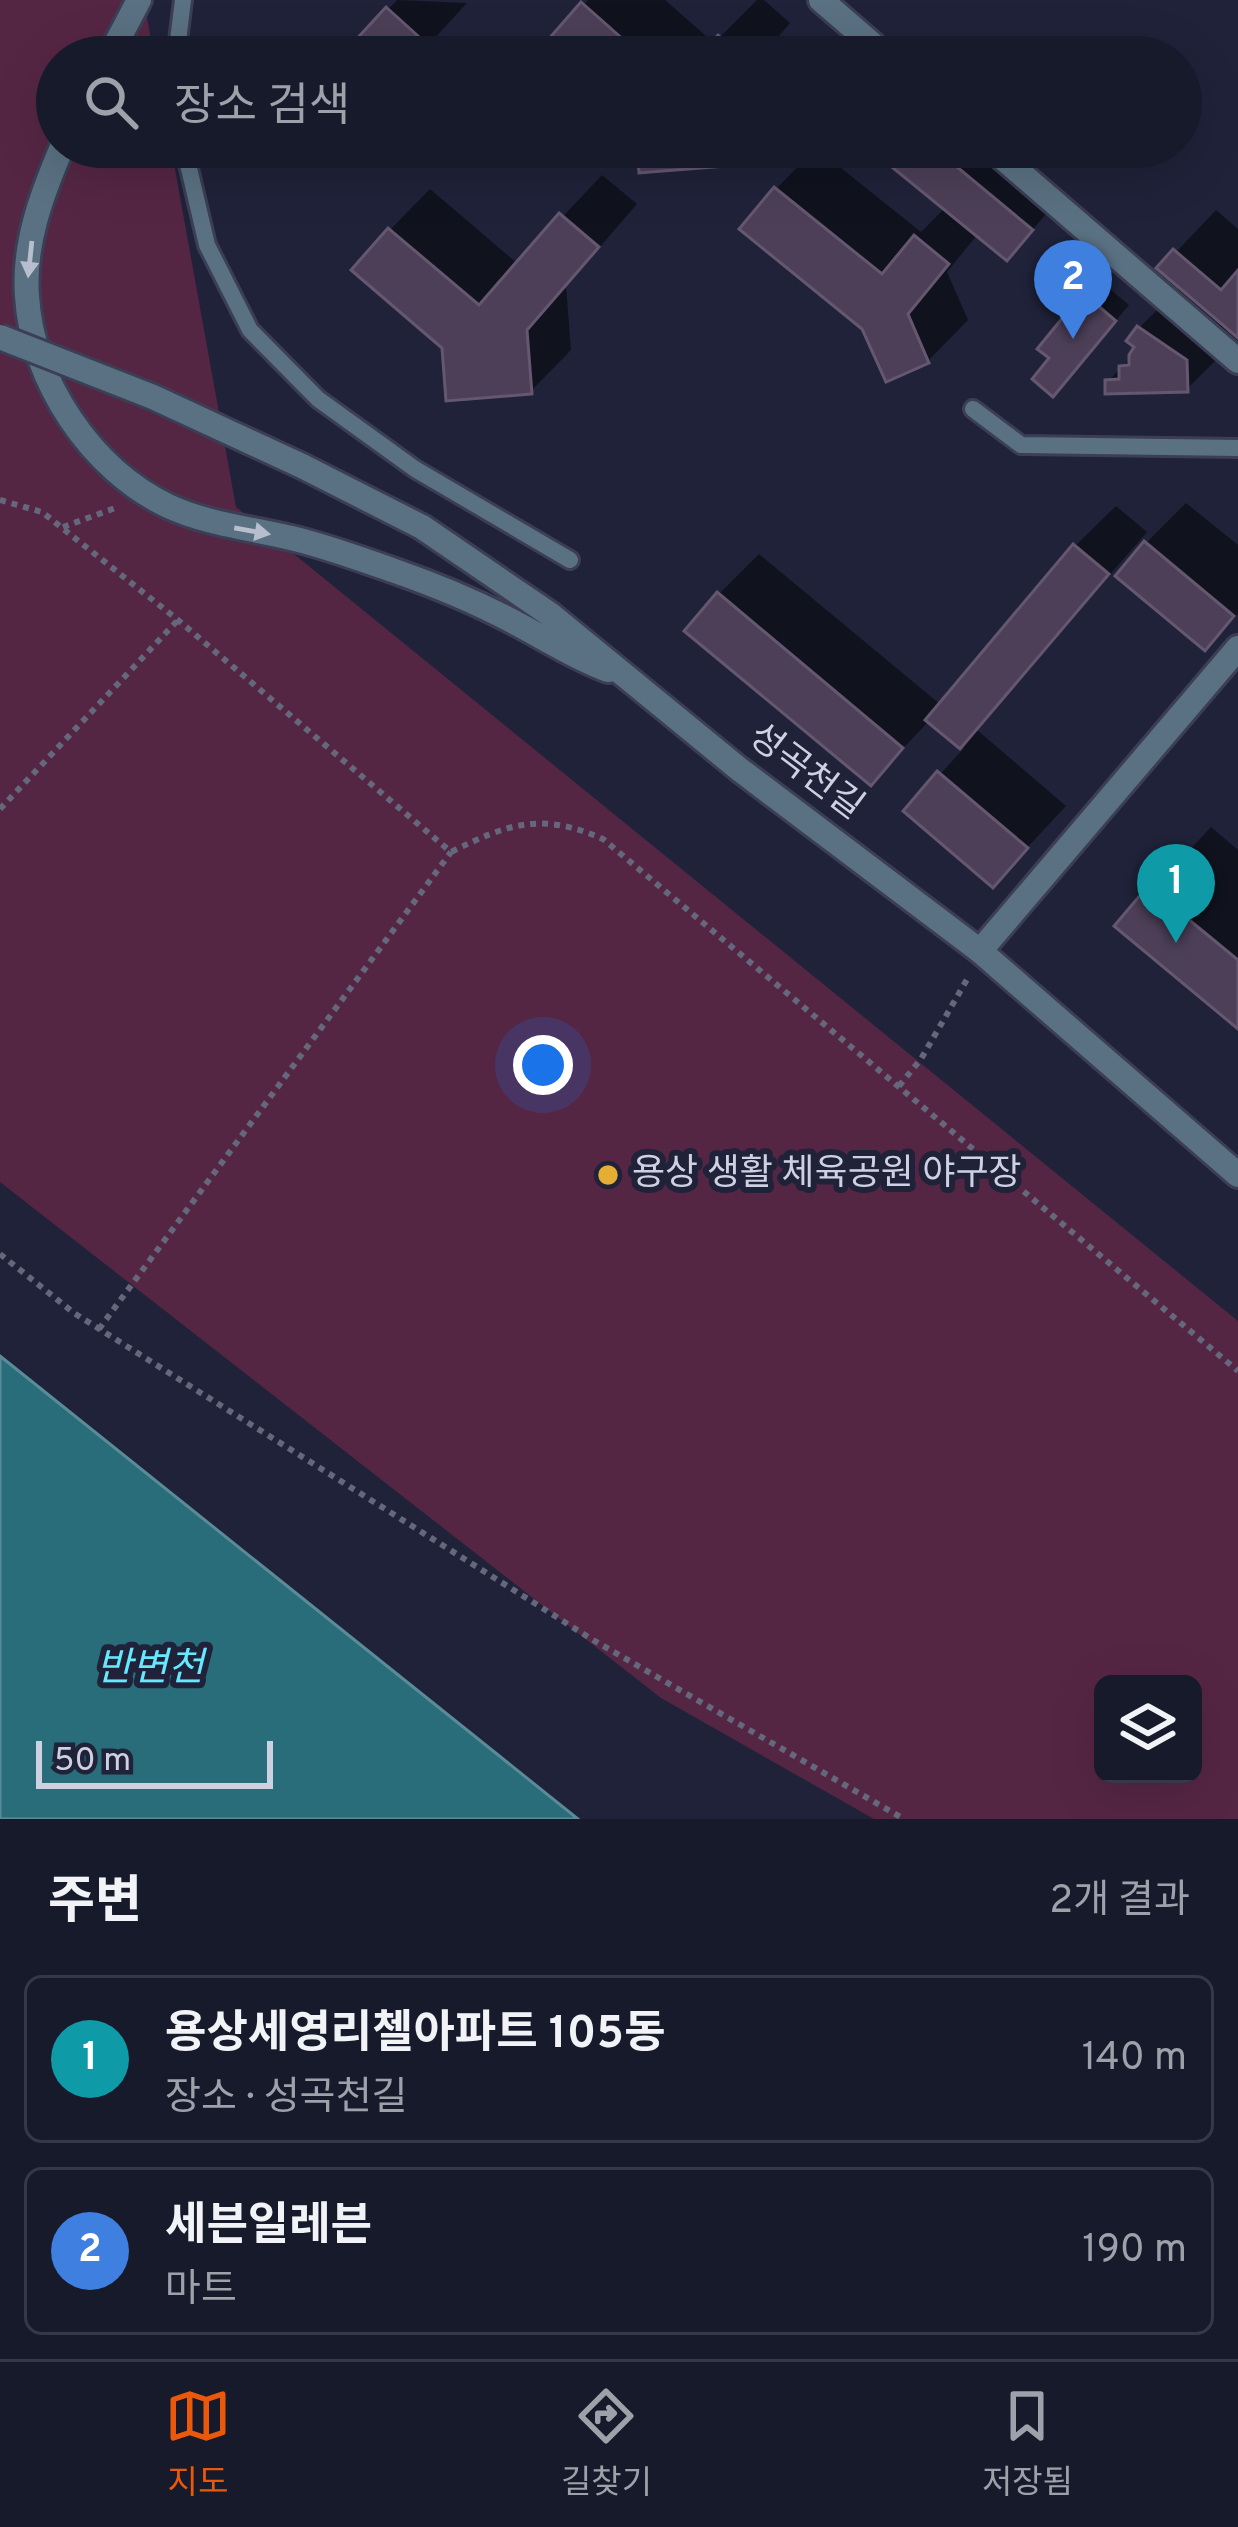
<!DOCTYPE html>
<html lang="ko">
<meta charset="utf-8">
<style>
body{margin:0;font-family:Overpass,"Noto Sans KR",sans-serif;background:#202333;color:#f1f3f6}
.controls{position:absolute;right:36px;bottom:36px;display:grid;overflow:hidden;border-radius:18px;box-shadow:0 12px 48px #0002}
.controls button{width:108px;height:108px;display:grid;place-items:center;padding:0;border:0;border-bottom:3px solid #363847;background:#171a2b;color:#f1f3f6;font:60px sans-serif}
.scale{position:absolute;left:36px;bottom:30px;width:237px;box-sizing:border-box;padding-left:12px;border:6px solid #ced1e1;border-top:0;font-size:33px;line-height:42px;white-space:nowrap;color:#ced1e1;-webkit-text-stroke:9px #1f2239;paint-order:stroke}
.you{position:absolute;left:543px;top:1065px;width:42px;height:42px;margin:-30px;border:9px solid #fff;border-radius:50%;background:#1a73e8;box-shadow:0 0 0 18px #1a73e833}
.badge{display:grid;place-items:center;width:78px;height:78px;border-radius:50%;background:#ea580c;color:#fff;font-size:39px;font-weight:700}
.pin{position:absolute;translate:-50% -99px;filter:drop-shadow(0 3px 6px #0008)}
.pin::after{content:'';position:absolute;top:63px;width:42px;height:36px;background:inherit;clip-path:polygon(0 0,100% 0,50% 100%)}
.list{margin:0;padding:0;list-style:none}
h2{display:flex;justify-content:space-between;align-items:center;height:156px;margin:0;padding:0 48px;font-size:51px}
h2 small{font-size:39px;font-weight:400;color:#9ea1a9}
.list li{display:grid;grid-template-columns:78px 1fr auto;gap:36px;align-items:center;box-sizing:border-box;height:168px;margin:0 24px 24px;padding:0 24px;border:3px solid #363847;border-radius:18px}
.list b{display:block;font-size:45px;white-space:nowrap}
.list p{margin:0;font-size:39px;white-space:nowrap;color:#9ea1a9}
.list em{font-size:39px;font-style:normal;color:#9ea1a9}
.icon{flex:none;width:66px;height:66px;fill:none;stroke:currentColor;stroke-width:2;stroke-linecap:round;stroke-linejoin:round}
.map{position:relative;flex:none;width:1238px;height:1819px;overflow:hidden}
.search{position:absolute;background:#171a2b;box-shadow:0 12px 48px #0002;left:36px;right:36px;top:36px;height:132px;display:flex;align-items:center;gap:30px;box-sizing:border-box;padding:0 42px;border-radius:66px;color:#9ea1a9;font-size:45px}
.sheet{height:540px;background:#171a2b}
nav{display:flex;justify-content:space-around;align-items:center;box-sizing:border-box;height:168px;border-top:3px solid #363847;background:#171a2b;font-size:33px;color:#9ea1a9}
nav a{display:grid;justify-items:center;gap:6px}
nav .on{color:#ea580c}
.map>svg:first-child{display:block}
.green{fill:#552644;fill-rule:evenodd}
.water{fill:#286d79;stroke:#5a8b98;stroke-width:3}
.shadow{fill:#0007}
.building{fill:#4c3f57;stroke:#655770;stroke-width:3}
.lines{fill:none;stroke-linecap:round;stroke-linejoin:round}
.service-casing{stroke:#3b3e54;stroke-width:22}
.minor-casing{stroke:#3b3e54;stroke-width:30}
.tertiary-casing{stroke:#3b3e54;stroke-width:30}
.path{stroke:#65687c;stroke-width:6;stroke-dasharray:6 6;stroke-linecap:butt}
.service{stroke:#5a7183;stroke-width:16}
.minor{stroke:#5a7183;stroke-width:24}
.tertiary{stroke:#5a7183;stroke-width:24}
.tertiary-bridge-casing{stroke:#3b3e54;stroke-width:30;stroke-linecap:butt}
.tertiary-bridge{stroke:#5a7183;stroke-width:24}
.oneway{fill:#b7bece}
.poi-dot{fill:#e4ae35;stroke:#1f2239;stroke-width:4.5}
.labels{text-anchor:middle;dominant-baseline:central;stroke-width:12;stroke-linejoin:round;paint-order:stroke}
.street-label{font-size:36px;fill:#ced1e1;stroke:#1f2239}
.poi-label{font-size:36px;fill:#ced1e1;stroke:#1f2239;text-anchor:start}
.water-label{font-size:39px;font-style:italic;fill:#66e8fe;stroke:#1f2239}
</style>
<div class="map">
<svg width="1238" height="1819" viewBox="0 0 1238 1819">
<rect width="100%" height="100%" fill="#1f2239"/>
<!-- green -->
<path class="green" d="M 0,0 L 144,0 L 154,57 L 57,57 L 57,147 L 171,147 L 236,507 L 1238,1321 L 1238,1819 L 874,1819 L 661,1698 L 0,1182 ZM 1103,1684 L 1193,1684 L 1193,1774 L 1103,1774 Z"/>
<!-- water -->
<path class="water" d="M 0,1356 L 578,1819 L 0,1819 Z"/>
<!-- shadow -->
<path class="shadow" d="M 397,0 L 467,3 L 417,57 L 344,57 Z
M 588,0 L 665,0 L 714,43 L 757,0 L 764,0 L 790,23 L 761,57 L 567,57 L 550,42 Z
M 640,147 L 740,147 L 724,163 Z
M 877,147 L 980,147 L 1052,207 L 1028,235 L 978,234 L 947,272 L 968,320 L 928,361 L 865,327 L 776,189 L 816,148 L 921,232 L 946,207 Z
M 602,175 L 637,204 L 566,286 L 571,350 L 531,391 L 445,347 L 390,230 L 430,189 L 518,264 Z
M 1216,210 L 1238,229 L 1238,334 L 1227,324 L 1227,349 L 1187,389 L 1108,381 L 1132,357 L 1139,328 L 1181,286 L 1161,268 Z
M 1100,281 L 1129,305 L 1067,379 L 1086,295 Z
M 1186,503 L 1238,545 L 1238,614 L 1205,647 L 1146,543 Z
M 1116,506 L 1147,532 L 976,729 L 1066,806 L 993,884 L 907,811 L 964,748 L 930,720 L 871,782 L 719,594 L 759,554 L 941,705 L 1075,546 Z
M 1211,827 L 1238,850 L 1238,1025 L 1119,926 Z"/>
<!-- building -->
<path class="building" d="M 581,2 L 643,57 L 563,57 L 546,42 Z
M 386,7 L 428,45 L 417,57 L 340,57 Z
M 718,35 L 742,57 L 698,57 Z
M 637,147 L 724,147 L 725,166 L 639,173 Z
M 873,147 L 933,147 L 1033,230 L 1007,261 L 871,150 Z
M 774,187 L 882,274 L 914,235 L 949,264 L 908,314 L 929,363 L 886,382 L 862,329 L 739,229 Z
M 559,213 L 599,247 L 527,330 L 532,394 L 446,401 L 442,348 L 351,270 L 388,228 L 479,305 Z
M 1173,249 L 1221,290 L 1238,270 L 1238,338 L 1156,268 Z
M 1083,293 L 1116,321 L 1053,397 L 1032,379 L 1049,358 L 1037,349 Z
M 1137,326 L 1187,360 L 1188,392 L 1105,394 L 1105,380 L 1119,379 L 1119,366 L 1129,365 L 1129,355 L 1134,347 L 1126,341 Z
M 1144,541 L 1234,616 L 1205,651 L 1115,576 Z
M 1073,544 L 1109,574 L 960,749 L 925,720 Z
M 717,592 L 903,748 L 871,786 L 684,631 Z
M 937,771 L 1028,848 L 993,888 L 903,811 Z
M 1148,886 L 1238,960 L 1238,1029 L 1114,926 Z"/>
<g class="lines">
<!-- service casing -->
<g class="service-casing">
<path id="service" d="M 176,57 L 183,0
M 184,147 L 207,245 L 250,330 L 318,399 L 415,469 L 570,560
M 973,409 L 1021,445 L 1238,448"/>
</g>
<!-- minor casing -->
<g class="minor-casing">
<path id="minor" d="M 821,0 L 887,57
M 990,147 L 1238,361
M 980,951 L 1238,648"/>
</g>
<!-- tertiary casing -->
<g class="tertiary-casing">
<path id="tertiary" d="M 109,57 L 139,0
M 62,147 C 42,194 23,244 27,296 C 32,381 91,469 168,506 C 207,524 249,528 291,538 C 326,546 360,559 395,571 C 435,585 474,601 512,621 C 545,638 573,657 608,670
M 302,466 L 422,527 L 551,615 L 739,769 L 980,951 L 1238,1175"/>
</g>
<!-- path -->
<path class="path" d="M 0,500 L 42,512 L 178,620 L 451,852 C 509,823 542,812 603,839 L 1238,1371
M 63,527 L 118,507
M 0,809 L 178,620
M 899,1086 L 921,1059 L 969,976
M 0,1254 L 74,1313 L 593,1640 L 904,1819
M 99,1329 L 451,852"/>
<!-- service -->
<use href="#service" class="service"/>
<!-- minor -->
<use href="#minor" class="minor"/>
<!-- tertiary -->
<use href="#tertiary" class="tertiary"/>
<!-- tertiary-bridge casing -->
<g class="tertiary-bridge-casing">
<path id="tertiary-bridge" d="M 0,337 L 153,397 L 302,466"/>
</g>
<!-- tertiary-bridge -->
<use href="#tertiary-bridge" class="tertiary-bridge"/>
</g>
<!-- one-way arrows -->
<defs><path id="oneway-solid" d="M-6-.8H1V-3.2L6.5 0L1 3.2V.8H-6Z" transform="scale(3)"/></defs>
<g class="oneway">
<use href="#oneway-solid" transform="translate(30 259) rotate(96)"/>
<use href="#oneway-solid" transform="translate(252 531) rotate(10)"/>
</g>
<!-- markers -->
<circle class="poi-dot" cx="608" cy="1175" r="12"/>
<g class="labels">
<!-- street labels -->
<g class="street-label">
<text transform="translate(805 773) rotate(37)">성곡천길</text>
</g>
<!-- poi labels -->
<g class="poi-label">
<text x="632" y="1175">용상 생활 체육공원 야구장</text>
</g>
<!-- water labels -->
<g class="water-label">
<text x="150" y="1670">반변천</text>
</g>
</g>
</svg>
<div class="controls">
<button><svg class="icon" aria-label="layers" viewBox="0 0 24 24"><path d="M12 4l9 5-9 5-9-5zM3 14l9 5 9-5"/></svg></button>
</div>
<div class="scale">50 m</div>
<div class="you"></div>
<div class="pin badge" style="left:1176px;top:943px;background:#0f9aa8">1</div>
<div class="pin badge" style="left:1073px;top:339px;background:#3f7fe0">2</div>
<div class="search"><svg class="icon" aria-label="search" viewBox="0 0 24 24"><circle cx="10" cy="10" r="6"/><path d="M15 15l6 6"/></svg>장소 검색</div>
</div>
<section class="sheet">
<h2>주변<small>2개 결과</small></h2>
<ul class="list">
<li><span class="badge" style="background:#0f9aa8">1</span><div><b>용상세영리첼아파트 105동</b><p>장소 · 성곡천길</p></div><em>140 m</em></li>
<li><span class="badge" style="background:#3f7fe0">2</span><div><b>세븐일레븐</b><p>마트</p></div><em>190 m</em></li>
</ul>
</section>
<nav>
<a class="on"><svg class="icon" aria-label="map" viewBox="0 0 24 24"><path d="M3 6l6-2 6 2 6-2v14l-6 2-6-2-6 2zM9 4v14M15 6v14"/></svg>지도</a>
<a><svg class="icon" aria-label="directions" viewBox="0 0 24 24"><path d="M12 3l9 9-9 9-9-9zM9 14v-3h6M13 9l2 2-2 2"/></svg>길찾기</a>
<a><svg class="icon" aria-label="saved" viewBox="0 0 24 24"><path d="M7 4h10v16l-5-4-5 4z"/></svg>저장됨</a>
</nav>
